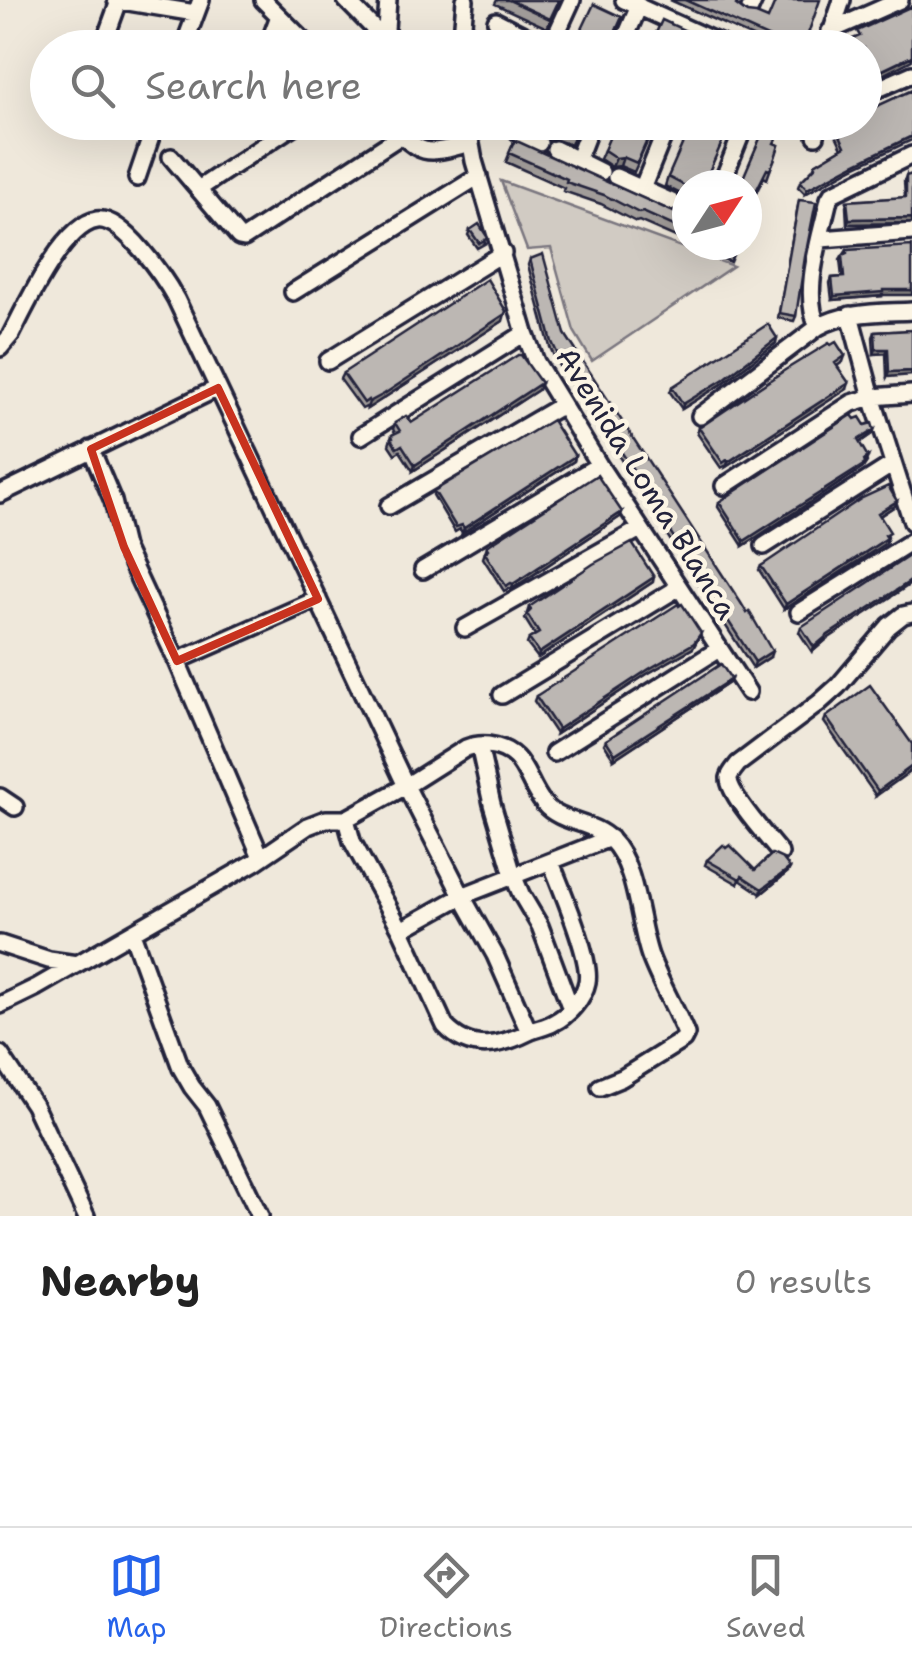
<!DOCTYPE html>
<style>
body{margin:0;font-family:"Shantell Sans",sans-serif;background:#f6f6f6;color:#222}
.compass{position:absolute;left:672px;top:170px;width:90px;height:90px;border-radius:50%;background:#fff;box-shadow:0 10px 40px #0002;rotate:54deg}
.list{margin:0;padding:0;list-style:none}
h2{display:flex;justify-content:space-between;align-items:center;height:130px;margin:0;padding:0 40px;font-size:42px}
h2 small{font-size:32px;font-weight:400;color:#767676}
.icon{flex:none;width:55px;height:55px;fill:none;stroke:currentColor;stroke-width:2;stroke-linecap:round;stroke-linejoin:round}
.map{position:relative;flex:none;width:912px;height:1216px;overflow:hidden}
.search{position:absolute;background:#fff;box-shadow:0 10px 40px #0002;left:30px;right:30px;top:30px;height:110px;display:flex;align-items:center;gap:25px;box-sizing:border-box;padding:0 35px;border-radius:55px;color:#767676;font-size:38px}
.sheet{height:310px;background:#fff}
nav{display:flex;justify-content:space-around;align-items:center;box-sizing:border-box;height:140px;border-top:2px solid #e0e0e0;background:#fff;font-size:28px;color:#767676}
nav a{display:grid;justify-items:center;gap:5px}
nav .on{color:#2563eb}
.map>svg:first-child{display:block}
.green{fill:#d1cbc3;stroke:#7a767f;stroke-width:2.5}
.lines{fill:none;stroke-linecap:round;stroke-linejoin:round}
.minor-casing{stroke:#22223b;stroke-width:22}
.minor{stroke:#fcf5e5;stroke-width:15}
.wall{fill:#a29d9a;stroke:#22223b;stroke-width:2.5}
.shaded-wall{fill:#84807d;stroke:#22223b;stroke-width:2.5}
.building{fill:#bcb7b3;stroke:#22223b;stroke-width:2.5}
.marked{fill:none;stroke:#c8321e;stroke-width:8;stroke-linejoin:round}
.labels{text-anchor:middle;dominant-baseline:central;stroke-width:9;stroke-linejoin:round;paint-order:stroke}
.street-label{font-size:30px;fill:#22223b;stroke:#fcf5e5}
</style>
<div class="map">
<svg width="912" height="1216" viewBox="0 0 912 1216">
<rect width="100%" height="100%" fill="#efe8db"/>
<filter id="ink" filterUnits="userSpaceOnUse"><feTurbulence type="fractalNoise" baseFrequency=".01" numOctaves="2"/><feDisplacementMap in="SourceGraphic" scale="20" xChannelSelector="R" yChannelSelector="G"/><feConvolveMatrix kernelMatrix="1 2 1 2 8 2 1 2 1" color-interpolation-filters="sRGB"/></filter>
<g filter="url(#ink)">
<!-- green -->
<path class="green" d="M 501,181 L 733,266 L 592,361 L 574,331 L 551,248 L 527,250 Z"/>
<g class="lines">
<!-- minor casing -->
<g class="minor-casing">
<path id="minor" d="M 116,0 L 195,13
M 263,0 L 311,48
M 346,0 L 385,40
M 624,0 L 730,48
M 750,9 L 754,0
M 496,21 L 549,48
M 830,31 L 900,0
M 385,44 L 388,0
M 102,48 L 119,1
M 183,48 L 201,0
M 267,48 L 279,16
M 461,48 L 465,0
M 550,48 L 572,0
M 621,48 L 639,6
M 826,48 L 842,0
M 864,95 L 912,74
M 388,122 C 422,156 424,156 470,143
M 467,122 L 474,161 L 525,333 L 536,362 L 599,465 L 748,692
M 517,122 L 518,132 L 539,143
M 816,136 L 818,122
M 555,149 L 601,172
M 912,155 L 832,194 L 829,199 C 821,236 801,292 818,327 C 847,311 880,313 912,311
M 171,157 L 239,237 L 244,238 L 411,129 L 413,122
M 577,161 L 592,122
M 616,177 L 672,202
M 137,178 L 156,122
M 721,185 L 746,122
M 200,188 L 299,122
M 642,189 L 669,122
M 821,239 L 912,232
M 293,292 L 479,176
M 850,315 L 872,397 L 912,522
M 0,348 L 11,335 C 26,306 63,225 97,220 C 123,216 165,279 176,299 L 406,786 L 462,896 L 495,955 L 529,1032
M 328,361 L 503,253
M 700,416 L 818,327
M 361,436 L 525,333
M 91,449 L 113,501 L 124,547 L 177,661 L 261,857
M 724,486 L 852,403 L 872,397 L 912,394
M 0,494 L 218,388
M 389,506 L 562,405
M 764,546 L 893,464
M 423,570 L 599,465
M 799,612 L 912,541
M 465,628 L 640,529
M 177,661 L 318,599
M 502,695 L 678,588
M 479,745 L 492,804 L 513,875 L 521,894 L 540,926 L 571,1009
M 554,753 L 719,649
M 0,797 L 15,807
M 346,819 L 352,841 L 401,930 L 445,1026 C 471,1054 501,1046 531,1031 C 538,1028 546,1027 553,1023 C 568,1016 584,998 587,982 C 592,959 560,886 551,862
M 780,853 C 769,839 728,794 729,778 C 730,773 735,768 738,764 L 819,703 L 838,686 L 889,626 L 903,615 L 912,613
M 401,930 L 462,896 L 610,838
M 132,933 L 181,1068 L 192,1087 L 207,1106 L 260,1216
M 0,944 L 49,960 L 77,964
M 0,1005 L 37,987 L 255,862 L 308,826 L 326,819 L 346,819 L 406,786 L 466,748 C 474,745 479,744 488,745 C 527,750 524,780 544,804 C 561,824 593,821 611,840 C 637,866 638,922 650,956 C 660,983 675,1007 686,1034 L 683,1040 L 622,1078 L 600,1087
M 0,1054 L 34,1105 L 86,1216"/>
</g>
<!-- minor -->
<use href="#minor" class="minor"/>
</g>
<!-- wall -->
<path class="wall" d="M 497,0 L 560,0 L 547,28 L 495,4 Z
M 670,0 L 739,0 L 737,5 L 747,13 L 803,48 L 777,48 Z
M 542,122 L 579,122 L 571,145 L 548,137 L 539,130 Z
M 656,122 L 634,172 L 620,166 L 612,167 L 600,159 L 604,150 Z
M 767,122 L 791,122 L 784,135 L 779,133 L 775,143 L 779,145 L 767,179 L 764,177 L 747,211 L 747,185 Z
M 849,122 L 852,168 L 805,194 L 798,187 L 800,182 L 813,169 L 815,164 L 842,148 L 835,133 L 837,129 Z
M 514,142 L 680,215 L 687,217 L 687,242 L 639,221 L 636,222 L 601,204 L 563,191 L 564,188 L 506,162 Z
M 906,176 L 912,223 L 847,224 L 846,206 L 847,201 L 905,198 L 904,181 Z
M 668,177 L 704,183 L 687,185 L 687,197 L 665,186 Z
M 799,200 L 796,316 L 794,321 L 778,318 Z
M 470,230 L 486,243 L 477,248 L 468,235 Z
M 693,245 L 737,245 L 730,262 L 706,251 L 706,253 L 696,249 L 697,247 Z
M 847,250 L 882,295 L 882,296 L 832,300 L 830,283 L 832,278 L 842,277 L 840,260 Z
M 530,259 L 565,334 L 770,657 L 753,668 L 665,532 L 666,530 L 649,502 L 557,363 L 550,347 L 528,265 Z
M 503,321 L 367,409 L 366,407 L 362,409 L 340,379 L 343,373 Z
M 912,330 L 887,377 L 886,353 L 874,354 L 873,337 L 875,332 Z
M 776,343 L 722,384 L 682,409 L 670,392 L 672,387 Z
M 845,356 L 843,362 L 837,366 L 847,389 L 726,467 L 725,466 L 721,468 L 697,433 L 699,428 Z
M 538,390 L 413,471 L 400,451 L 395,454 L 389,445 L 392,435 L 395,433 L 393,429 L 395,423 L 411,423 Z
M 855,419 L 874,430 L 872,434 L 859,443 L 867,462 L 863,468 L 743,546 L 718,507 L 719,502 Z
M 575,456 L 574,461 L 462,533 L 460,529 L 455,532 L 433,495 L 434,491 Z
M 895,506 L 880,516 L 888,537 L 886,543 L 784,609 L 759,570 L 761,566 Z
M 622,512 L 620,517 L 512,589 L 509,588 L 504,591 L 483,558 L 487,546 Z
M 653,582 L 538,658 L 527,644 L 529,639 L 535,635 L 525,619 L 529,607 Z
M 801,627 L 826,640 L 812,652 L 799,632 Z
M 701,633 L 693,648 L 647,674 L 556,734 L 534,701 L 536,696 Z
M 729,683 L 614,759 L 604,744 L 606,740 Z
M 826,717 L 912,744 L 876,796 L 824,722 Z
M 707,860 L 755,870 L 790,868 L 788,872 L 761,894 L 740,880 L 738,884 L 705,865 Z"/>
<!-- shaded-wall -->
<path class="shaded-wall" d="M 912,56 L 912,60 L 864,84 L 864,79 Z
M 912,136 L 912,140 L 852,168 L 805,194 L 807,189 L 854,164 Z
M 623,157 L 620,166 L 612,167 L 616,158 Z
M 912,218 L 912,223 L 847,224 L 849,219 Z
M 883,290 L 912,290 L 912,295 L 882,295 L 882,296 L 832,300 L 834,296 Z
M 505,314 L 503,321 L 367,409 L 369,402 Z
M 777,338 L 776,343 L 722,384 L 682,409 L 683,404 Z
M 876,349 L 888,349 L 886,353 L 874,354 Z
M 912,371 L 912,375 L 887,377 L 889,372 Z
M 541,383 L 538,390 L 413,471 L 415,465 Z
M 849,383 L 847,389 L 726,467 L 728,462 Z
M 874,430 L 872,434 L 856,445 L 858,440 Z
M 575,456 L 574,461 L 462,533 L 464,528 Z
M 868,457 L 863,468 L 743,546 L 744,541 Z
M 897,501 L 895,506 L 876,518 L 878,513 Z
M 622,512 L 620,517 L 512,589 L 513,584 Z
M 887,538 L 886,543 L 784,609 L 786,604 Z
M 654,577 L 653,582 L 538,658 L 539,653 Z
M 912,580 L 912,583 L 826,640 L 812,652 L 814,647 L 828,635 Z
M 701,633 L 693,648 L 647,674 L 556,734 L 558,729 Z
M 772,651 L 770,657 L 753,668 L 755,662 Z
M 731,679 L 729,683 L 614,759 L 615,754 Z
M 912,766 L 912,770 L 876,796 L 878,791 Z
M 790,868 L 788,872 L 761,894 L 762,889 Z"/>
<!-- building -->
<path class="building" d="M 509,0 L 559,0 L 550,19 Z
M 685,0 L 739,0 L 736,5 L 747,13 L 756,14 L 768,19 L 776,0 L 820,0 L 803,48 L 792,48 Z
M 594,4 L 622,17 L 614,35 L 614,44 L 613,48 L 573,48 Z
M 912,6 L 912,56 L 864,79 L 864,48 L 845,48 L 843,43 L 860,36 L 857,31 Z
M 662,20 L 695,35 L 689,48 L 649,48 Z
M 509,39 L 529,48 L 504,48 Z
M 912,90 L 912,136 L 854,164 L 807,189 L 800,182 L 816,166 L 815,164 L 845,146 L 837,129 L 850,122 L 864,122 L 864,112 Z
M 544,122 L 579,122 L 575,135 L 551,128 Z
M 616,122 L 655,122 L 637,163 L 623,157 L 616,158 L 604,150 Z
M 692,122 L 731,122 L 704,183 L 708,185 L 687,185 L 687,187 L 668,177 Z
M 767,122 L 790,122 L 788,127 L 783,125 L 774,143 L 779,145 L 775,158 L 770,170 L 767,169 L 747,209 L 747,185 L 740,185 Z
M 514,142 L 519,142 L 680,215 L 681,214 L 687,217 L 687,232 L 643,212 L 639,213 L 604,195 L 566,182 L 567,179 L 509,153 Z
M 912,174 L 912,218 L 849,219 L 847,201 L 906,197 L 906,176 Z
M 799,200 L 816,202 L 805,257 L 796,316 L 779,313 Z
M 479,224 L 488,238 L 479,243 L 470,230 Z
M 716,245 L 737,245 L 733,253 Z
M 912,246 L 912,290 L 883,290 L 883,292 L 834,296 L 832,278 L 844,277 L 842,256 L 847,254 L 847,250 Z
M 543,254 L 565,334 L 741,603 L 747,613 L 749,611 L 772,651 L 755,662 L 667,527 L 669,526 L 651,497 L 559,357 L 552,342 L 530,259 Z
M 487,279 L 506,311 L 505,314 L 384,394 L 369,402 L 368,400 L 364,403 L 343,373 Z
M 768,324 L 777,338 L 724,379 L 683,404 L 672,387 Z
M 912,330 L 912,371 L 889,372 L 888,349 L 876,349 L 875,332 Z
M 836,342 L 845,356 L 835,363 L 849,383 L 728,462 L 727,460 L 723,463 L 699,428 L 785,370 L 829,343 L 831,345 Z
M 518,355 L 521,355 L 541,383 L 415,465 L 402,445 L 397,448 L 391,439 L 393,438 L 392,435 L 400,431 L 395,423 L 406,416 L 411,423 Z
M 852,415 L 855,419 L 860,417 L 865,425 L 872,423 L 874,430 L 858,440 L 868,457 L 864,460 L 865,464 L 744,541 L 719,502 Z
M 552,420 L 575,456 L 464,528 L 462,525 L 456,527 L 434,491 Z
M 597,475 L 622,512 L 513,584 L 511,583 L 506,586 L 485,553 L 489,549 L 487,546 Z
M 888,486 L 897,501 L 878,513 L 890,532 L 885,535 L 887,538 L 786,604 L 761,566 L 862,498 Z
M 632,543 L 654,577 L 539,653 L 529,639 L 539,633 L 527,614 L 531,610 L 529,607 L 593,564 Z
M 912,554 L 912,580 L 828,635 L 814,647 L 801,627 Z
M 678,604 L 679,606 L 682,604 L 701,633 L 694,643 L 649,669 L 558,729 L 536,696 Z
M 721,664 L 731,679 L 615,754 L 606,740 Z
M 870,685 L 912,744 L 912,766 L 878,791 L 826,717 Z
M 723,845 L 726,848 L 730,845 L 755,870 L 772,854 L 783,859 L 790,868 L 762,889 L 742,876 L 740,879 L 707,860 Z"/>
</g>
<!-- marked area -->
<path class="marked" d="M 218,388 L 318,599 L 177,661 L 124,547 L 91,449 Z"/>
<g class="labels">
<!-- street labels -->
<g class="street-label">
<text transform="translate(647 483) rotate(58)">Avenida Loma Blanca</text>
</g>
</g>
</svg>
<svg class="compass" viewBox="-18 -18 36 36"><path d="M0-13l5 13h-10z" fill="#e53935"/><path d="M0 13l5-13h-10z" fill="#767676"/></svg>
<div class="search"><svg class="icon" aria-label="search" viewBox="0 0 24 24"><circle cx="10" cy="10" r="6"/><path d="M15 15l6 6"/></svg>Search here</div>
</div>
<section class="sheet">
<h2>Nearby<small>0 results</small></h2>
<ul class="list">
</ul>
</section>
<nav>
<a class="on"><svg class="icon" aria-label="map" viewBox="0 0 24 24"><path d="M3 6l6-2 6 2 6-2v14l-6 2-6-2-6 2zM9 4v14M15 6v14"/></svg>Map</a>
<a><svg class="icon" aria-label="directions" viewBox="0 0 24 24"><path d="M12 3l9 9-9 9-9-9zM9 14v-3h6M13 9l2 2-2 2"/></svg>Directions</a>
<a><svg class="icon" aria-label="saved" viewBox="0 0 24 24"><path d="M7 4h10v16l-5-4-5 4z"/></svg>Saved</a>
</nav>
